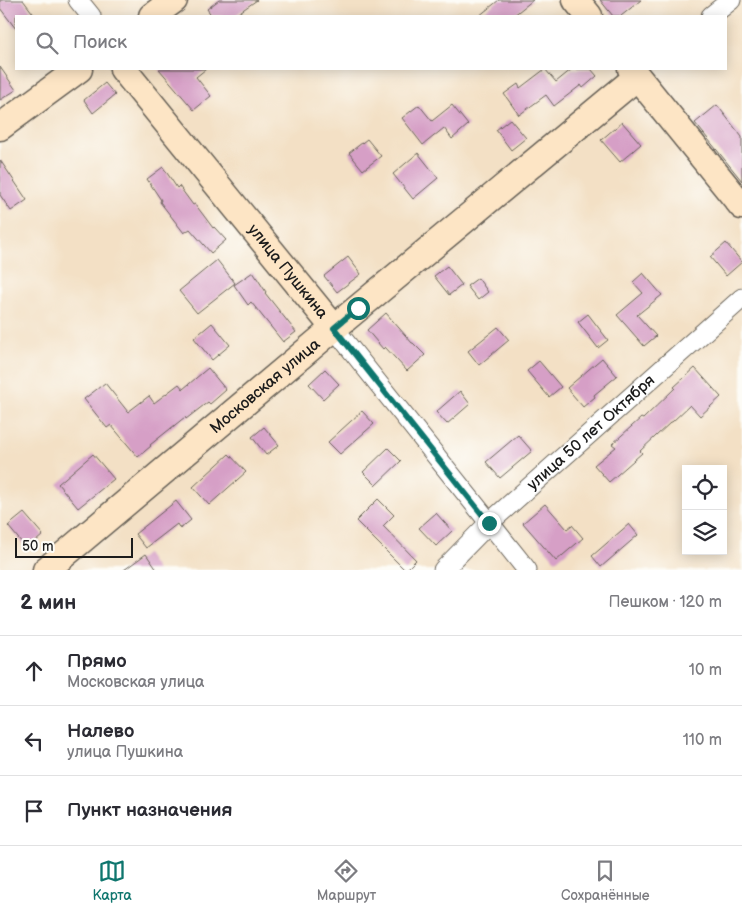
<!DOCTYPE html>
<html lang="ru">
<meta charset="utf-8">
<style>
body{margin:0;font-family:"Balsamiq Sans",sans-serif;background:#f2f2f3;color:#2b2b33}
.controls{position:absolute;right:15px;bottom:15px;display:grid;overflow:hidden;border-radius:0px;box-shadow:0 2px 12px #0003}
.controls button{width:45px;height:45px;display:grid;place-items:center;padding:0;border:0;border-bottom:1px solid #e1e1e2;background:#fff;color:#2b2b33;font:25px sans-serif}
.scale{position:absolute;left:15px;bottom:12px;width:118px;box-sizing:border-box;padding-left:5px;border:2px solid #1c1c1c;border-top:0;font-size:14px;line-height:18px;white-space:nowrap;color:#1c1c1c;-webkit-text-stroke:4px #fdfcf7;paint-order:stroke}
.stop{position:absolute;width:15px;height:15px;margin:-11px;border:4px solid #0f766e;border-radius:50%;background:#fff}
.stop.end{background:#0f766e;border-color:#fff;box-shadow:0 1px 5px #0008}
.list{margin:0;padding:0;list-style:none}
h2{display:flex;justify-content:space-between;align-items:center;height:65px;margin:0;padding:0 20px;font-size:21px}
h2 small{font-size:16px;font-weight:400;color:#7c7c81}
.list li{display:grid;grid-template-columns:32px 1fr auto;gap:15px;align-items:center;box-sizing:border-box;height:70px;padding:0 20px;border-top:1px solid #e1e1e2}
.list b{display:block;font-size:19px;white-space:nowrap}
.list p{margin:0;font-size:16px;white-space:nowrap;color:#7c7c81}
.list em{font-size:16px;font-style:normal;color:#7c7c81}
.icon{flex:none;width:28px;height:28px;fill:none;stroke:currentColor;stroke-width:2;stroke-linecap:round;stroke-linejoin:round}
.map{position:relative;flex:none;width:742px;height:570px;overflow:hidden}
.search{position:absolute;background:#fff;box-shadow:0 2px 12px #0003;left:15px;right:15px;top:15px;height:55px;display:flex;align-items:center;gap:12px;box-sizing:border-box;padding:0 18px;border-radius:0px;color:#7c7c81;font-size:19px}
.sheet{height:275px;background:#fff}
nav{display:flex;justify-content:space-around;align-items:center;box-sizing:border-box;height:70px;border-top:1px solid #e1e1e2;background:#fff;font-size:14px;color:#7c7c81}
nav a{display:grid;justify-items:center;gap:2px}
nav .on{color:#0f766e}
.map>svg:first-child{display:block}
.building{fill:#d69fc6}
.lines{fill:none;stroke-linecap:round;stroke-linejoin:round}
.street-casing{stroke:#676157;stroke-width:21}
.secondary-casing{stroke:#676157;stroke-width:29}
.street{stroke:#fff;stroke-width:19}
.secondary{stroke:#fde5c5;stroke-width:26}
.route{stroke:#0f766e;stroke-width:6}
.labels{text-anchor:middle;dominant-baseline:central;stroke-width:4;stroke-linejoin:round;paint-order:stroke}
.street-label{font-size:16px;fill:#1c1c1c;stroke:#fdfcf7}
</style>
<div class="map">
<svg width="742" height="570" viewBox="0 0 742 570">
<rect width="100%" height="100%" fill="#fdfcf7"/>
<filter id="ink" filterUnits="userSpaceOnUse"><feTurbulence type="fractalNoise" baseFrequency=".02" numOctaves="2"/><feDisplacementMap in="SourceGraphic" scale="10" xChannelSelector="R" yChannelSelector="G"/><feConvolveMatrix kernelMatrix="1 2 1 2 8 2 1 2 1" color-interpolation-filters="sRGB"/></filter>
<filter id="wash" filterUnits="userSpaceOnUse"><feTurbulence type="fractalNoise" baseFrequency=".0096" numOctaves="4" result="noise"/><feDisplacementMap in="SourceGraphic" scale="20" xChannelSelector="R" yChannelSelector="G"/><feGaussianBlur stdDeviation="1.12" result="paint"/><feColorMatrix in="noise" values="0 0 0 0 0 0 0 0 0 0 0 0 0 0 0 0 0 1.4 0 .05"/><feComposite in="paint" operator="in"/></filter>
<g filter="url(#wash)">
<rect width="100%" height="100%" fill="#f3e0c5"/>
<g id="blocks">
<!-- building -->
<path class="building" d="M 0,0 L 23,0 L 35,16 L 16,16 L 16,29 L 0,8 Z
M 219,0 L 257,0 L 234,16 L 212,16 L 207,9 Z
M 499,0 L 533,0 L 513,16 L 479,16 Z
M 600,0 L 641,0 L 621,16 L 613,16 Z
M 0,67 L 16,90 L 0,100 Z
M 159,69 L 206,69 L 196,77 L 211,96 L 194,110 Z
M 545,69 L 556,82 L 572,69 L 591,69 L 597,76 L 583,88 L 581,85 L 554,106 L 546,95 L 519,115 L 504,94 L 518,84 L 520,88 Z
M 105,83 L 115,95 L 93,113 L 84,100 Z
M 419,105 L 432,121 L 452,105 L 468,125 L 452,139 L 444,128 L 423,145 L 402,118 Z
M 717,105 L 742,137 L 742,181 L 695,123 Z
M 510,119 L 526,138 L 511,150 L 496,130 Z
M 622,122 L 641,144 L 620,162 L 601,140 Z
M 367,139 L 381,156 L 363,170 L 349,153 Z
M 418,153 L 438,178 L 413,199 L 393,174 Z
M 0,160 L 27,200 L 11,211 L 0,195 Z
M 163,167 L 177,188 L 179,186 L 193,205 L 195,204 L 213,228 L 214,227 L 226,240 L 211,253 L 190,229 L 184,233 L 160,202 L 161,200 L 147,179 Z
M 726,243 L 742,262 L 726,276 L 710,257 Z
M 348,257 L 361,274 L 337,292 L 324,276 Z
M 217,260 L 235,283 L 197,313 L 179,291 Z
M 447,266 L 462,285 L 449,295 L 434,276 Z
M 253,272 L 266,292 L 265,293 L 296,332 L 283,342 L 251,302 L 248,305 L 234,285 Z
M 643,273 L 662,295 L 637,315 L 656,336 L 644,346 L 617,315 L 643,293 L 633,282 Z
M 478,278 L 488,292 L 478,300 L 467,286 Z
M 386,313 L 412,343 L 413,343 L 425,355 L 407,371 L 385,347 L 383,349 L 367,330 Z
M 588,314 L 608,340 L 598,348 L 578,322 Z
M 212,323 L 230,345 L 212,360 L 194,338 Z
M 498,327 L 509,340 L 479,365 L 468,351 Z
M 602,358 L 617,376 L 594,395 L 595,397 L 583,407 L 567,388 Z
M 539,361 L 561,387 L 549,397 L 527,371 Z
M 208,368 L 226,390 L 210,404 L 208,402 L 186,419 L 185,417 L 150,445 L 151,446 L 138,457 L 111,425 L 107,428 L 84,399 L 105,383 L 128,412 L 149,396 L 154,403 L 179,384 L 183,389 Z
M 695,368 L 721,397 L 700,416 L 690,405 L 672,422 L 671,422 L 640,451 L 642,453 L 609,482 L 594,465 L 616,447 L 612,444 L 641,418 L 643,419 L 675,388 L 674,387 Z
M 325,369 L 339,384 L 323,399 L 309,384 Z
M 460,391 L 470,404 L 447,424 L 436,412 Z
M 362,411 L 374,424 L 340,454 L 328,442 Z
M 264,427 L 279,445 L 266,455 L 252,437 Z
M 518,435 L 532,451 L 500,478 L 486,462 Z
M 388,448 L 401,461 L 376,485 L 363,472 Z
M 93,454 L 114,479 L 78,508 L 58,484 Z
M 229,454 L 246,472 L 209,505 L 193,487 Z
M 378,499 L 394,515 L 383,526 L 416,560 L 406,570 L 405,570 L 356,521 Z
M 176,501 L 191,520 L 180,529 L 177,524 L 146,548 L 135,534 Z
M 545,504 L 567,529 L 572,525 L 583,538 L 556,561 L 523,523 Z
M 24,513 L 43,535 L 27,549 L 8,526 Z
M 436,513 L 452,531 L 436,546 L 419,528 Z
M 629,524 L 638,535 L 601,567 L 592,556 Z
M 146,554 L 157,570 L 124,570 Z"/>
</g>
</g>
<g filter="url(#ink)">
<use href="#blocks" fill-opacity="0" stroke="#676157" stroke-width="1"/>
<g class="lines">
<!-- street casing -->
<g class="street-casing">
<g id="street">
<path d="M 78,0 L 91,16"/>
<path d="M 711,16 L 731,0"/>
<path d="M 334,328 L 527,570"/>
<path id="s1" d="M 443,570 L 489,523 L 742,298"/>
</g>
</g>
<!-- secondary casing -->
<g class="secondary-casing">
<g id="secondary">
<path d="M 576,0 L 589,16"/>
<path d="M 152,16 L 174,0"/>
<path id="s2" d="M 123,69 L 334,328"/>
<path d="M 631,69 L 742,206"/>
<path d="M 0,127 L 79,69"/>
<path id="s3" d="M 46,570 L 334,328 L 637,77"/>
</g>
</g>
<!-- street -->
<use href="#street" class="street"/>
<!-- secondary -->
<use href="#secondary" class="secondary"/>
</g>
</g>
<g class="lines" filter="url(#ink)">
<!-- route -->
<path class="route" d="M 358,308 L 334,328 L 489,523"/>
</g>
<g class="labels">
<!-- street labels -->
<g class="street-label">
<text stroke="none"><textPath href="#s2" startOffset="261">улица Пушкина</textPath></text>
<text stroke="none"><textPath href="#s3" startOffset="286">Московская улица</textPath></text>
<text stroke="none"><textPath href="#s1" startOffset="202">улица 50 лет Октября</textPath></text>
</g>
</g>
</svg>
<div class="controls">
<button><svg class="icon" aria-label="locate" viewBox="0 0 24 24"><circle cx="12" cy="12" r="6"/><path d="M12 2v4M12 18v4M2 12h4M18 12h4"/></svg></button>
<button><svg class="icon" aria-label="layers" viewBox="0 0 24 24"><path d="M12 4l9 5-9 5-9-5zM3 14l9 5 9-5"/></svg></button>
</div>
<div class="scale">50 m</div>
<div class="stop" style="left:358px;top:308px"></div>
<div class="stop end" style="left:489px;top:523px"></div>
<div class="search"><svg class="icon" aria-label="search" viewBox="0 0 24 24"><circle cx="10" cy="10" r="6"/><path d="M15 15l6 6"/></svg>Поиск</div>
</div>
<section class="sheet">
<h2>2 мин<small>Пешком · 120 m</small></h2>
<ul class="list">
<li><svg class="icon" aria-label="ahead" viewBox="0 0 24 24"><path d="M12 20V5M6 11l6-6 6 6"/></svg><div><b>Прямо</b><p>Московская улица</p></div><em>10 m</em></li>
<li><svg class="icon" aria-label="left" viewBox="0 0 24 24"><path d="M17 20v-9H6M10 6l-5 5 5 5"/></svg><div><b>Налево</b><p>улица Пушкина</p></div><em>110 m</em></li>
<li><svg class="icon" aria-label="arrive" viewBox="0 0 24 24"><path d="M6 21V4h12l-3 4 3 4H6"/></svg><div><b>Пункт назначения</b></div></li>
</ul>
</section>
<nav>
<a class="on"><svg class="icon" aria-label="map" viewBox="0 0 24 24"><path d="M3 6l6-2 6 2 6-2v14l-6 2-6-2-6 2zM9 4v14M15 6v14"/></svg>Карта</a>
<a><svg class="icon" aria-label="directions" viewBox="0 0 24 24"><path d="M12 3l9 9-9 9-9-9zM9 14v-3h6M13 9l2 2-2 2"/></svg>Маршрут</a>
<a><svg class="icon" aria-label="saved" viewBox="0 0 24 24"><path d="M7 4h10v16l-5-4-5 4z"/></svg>Сохранённые</a>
</nav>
